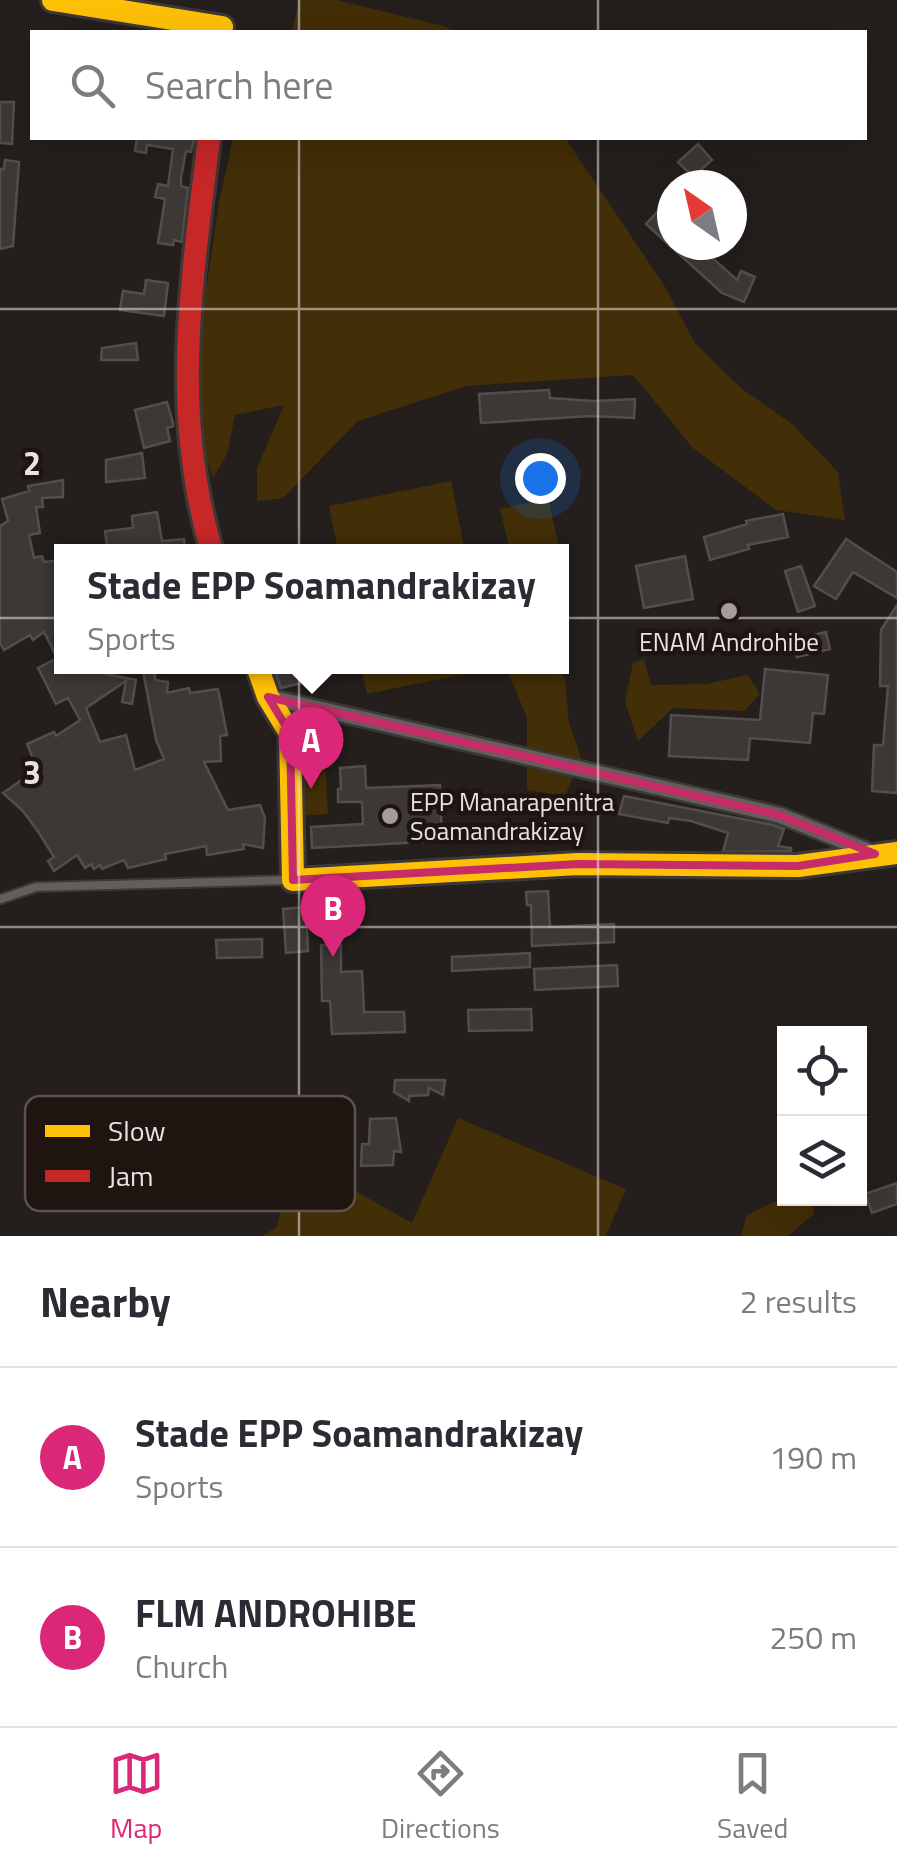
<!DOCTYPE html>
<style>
body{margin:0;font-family:"Titillium Web",sans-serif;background:#f7f7f7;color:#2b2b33}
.controls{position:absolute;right:30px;bottom:30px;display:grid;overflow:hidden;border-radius:0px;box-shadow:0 10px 40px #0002}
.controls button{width:90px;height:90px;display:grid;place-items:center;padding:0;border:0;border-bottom:2px solid #e1e1e2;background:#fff;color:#2b2b33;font:50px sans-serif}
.compass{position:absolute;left:657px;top:170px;width:90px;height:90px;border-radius:50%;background:#fff;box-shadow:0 10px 40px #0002;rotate:326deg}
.you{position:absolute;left:540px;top:478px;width:35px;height:35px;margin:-25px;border:8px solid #fff;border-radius:50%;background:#1a73e8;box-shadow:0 0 0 15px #1a73e833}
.badge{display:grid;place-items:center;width:65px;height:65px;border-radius:50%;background:#db2777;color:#fff;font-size:32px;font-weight:700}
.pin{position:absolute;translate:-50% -82px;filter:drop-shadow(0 2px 5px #0008)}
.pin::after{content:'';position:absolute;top:52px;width:35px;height:30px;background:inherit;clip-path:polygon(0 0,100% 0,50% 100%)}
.popup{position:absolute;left:54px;top:544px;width:515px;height:130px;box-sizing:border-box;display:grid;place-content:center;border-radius:0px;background:#fff;filter:drop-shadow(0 2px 8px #0005);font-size:32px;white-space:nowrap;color:#7c7c81}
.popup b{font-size:38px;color:#2b2b33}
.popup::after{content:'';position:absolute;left:50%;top:100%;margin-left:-20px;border:20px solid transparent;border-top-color:#fff}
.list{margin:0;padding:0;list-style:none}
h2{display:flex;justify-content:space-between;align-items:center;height:130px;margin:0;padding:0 40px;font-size:42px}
h2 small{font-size:32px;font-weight:400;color:#7c7c81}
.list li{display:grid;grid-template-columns:65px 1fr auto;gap:30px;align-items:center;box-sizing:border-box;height:180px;padding:0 40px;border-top:2px solid #e1e1e2}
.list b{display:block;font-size:38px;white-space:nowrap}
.list p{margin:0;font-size:32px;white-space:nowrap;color:#7c7c81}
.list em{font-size:32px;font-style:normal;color:#7c7c81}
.icon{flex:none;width:55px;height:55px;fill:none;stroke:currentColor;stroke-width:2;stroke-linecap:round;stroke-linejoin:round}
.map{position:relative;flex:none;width:897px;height:1236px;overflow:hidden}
.search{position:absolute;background:#fff;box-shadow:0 10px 40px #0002;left:30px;right:30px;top:30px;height:110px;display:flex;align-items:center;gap:25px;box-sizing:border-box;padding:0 35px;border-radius:0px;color:#7c7c81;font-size:38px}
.sheet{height:490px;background:#fff}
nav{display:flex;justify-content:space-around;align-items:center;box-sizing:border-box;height:140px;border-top:2px solid #e1e1e2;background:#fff;font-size:28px;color:#7c7c81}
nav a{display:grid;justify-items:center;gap:5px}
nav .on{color:#db2777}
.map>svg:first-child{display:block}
.green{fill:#422e07}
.building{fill:#3c3835;stroke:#534e4c;stroke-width:2.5}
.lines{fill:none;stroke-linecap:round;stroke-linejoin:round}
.lane-casing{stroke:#3d3837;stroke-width:12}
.street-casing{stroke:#3d3837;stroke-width:20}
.slow-casing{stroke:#3d3837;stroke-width:28}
.jam-casing{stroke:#3d3837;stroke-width:28}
.lane{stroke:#635e5c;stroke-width:8}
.street{stroke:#635e5c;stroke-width:15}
.slow{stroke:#ffc107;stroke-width:22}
.jam{stroke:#c62828;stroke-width:22}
.marked{fill:none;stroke:#c62c68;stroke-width:8;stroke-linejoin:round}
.grid{fill:none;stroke:#eae2e0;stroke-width:2.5;stroke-opacity:0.55}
.poi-dot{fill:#a59d9b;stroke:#1f1410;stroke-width:4}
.labels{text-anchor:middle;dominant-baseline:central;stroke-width:9;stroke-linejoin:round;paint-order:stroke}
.poi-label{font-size:25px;fill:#eae2e0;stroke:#1f1410}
.key{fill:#1f1410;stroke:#5c524e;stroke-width:2.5}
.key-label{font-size:28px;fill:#eae2e0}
.grid-label{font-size:32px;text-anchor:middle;font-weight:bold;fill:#eae2e0;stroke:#1f1410;stroke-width:9;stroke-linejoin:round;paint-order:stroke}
</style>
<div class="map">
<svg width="897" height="1236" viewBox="0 0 897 1236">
<rect width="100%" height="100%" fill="#241e1c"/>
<!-- green -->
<path class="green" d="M 299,0 L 336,0 L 444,26 L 455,32 L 292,32 Z
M 233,138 L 565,138 L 664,285 L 695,343 L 742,389 L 791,423 L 838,472 L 845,520 L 776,510 L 693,448 L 633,375 L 466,386 L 358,421 L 283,498 L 257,501 L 257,468 L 284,405 L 235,415 L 227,454 L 213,478 L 188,409 L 219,203 Z
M 451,481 L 465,551 L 338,551 L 329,506 Z
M 548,498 L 560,551 L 510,551 L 500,509 Z
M 644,659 L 651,685 L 706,684 L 748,675 L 760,694 L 744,711 L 673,708 L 638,741 L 625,702 L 633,663 Z
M 488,666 L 489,669 L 367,694 L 361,667 Z
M 506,667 L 558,667 L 565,679 L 569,723 L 581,757 L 565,796 L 527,790 L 527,718 Z
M 325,762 L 328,814 L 298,816 L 294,764 Z
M 458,1118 L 626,1189 L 606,1236 L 262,1236 L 277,1227 L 287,1187 L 313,1167 L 412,1223 Z
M 795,1198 L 812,1199 L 814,1214 L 788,1236 L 741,1236 L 747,1215 L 774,1202 Z"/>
<!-- building -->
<path class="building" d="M 0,102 L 14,102 L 12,144 L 0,143 Z
M 137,138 L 194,138 L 191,152 L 186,151 L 181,178 L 181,186 L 188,188 L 182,242 L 174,240 L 173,245 L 158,243 L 165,199 L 155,197 L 158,184 L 168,186 L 173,149 L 147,145 L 146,153 L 135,151 Z
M 698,144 L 712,160 L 693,177 L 678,162 Z
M 5,160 L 19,162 L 13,246 L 0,249 L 0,169 L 4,169 Z
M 672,196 L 672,245 L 705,245 L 711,251 L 708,254 L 737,280 L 741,271 L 755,277 L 744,302 L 722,293 L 646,224 Z
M 146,280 L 168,283 L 164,316 L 120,310 L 123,291 L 144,294 Z
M 136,343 L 138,360 L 101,360 L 102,348 Z
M 549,390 L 550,398 L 594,401 L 635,399 L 634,418 L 591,416 L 481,423 L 479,394 Z
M 167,402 L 173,423 L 173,426 L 167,428 L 170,441 L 144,448 L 135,410 Z
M 142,453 L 145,478 L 106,482 L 106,460 Z
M 63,480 L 63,497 L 42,498 L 43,507 L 36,507 L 40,533 L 29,535 L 34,558 L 42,556 L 44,562 L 61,560 L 61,666 L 106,666 L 97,672 L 136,680 L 132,704 L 122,702 L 126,681 L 86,708 L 100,742 L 126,735 L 135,770 L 164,759 L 156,740 L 142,666 L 155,666 L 155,680 L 168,682 L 167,693 L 189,688 L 190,693 L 218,689 L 227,735 L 220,736 L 221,761 L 204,762 L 228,810 L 260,805 L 265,818 L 263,848 L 243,844 L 244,849 L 207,855 L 206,846 L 165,854 L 166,859 L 128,868 L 124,860 L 102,869 L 100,865 L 94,869 L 91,864 L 85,868 L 77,855 L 54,871 L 48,861 L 54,857 L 39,833 L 23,811 L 3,793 L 37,769 L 27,744 L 54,732 L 56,736 L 80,720 L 68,698 L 56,704 L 38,668 L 57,658 L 44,632 L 33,640 L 30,635 L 4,650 L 0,643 L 0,526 L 8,521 L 2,499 L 29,491 L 28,486 Z
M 157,512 L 162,541 L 184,539 L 185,552 L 108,552 L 105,531 L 133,528 L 132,516 Z
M 783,514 L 788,537 L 748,545 L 749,549 L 710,560 L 704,537 L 747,524 L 746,521 Z
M 846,539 L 897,572 L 897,598 L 853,572 L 836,599 L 814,586 Z
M 685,556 L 693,599 L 644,608 L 636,566 Z
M 801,566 L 815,606 L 798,612 L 785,571 Z
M 897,605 L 897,793 L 872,791 L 874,745 L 883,745 L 888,686 L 880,686 L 881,630 Z
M 826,632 L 830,649 L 797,657 L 793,640 Z
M 273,666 L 305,666 L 309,681 L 281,688 Z
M 765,669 L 828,675 L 824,714 L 813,713 L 810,743 L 750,738 L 748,760 L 669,756 L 671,715 L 760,720 Z
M 365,766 L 366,788 L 440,785 L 442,841 L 312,848 L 311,827 L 363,824 L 362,802 L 338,802 L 338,789 L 341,789 L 340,768 Z
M 624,796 L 773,825 L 784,829 L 778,846 L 791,848 L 791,851 L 723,852 L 728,833 L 691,821 L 669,818 L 668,823 L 619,814 Z
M 548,891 L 550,927 L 614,924 L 614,942 L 532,946 L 531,905 L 527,905 L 526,892 Z
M 306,907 L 308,951 L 286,953 L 283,909 Z
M 262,939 L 262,957 L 217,958 L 216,940 Z
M 321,945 L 341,945 L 341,972 L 362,971 L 364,1012 L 404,1012 L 405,1032 L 332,1034 L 330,1001 L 322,1001 Z
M 530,953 L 530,967 L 452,971 L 452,957 Z
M 617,965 L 618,986 L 535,990 L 534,969 Z
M 531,1009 L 532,1030 L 469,1031 L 468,1010 Z
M 395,1080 L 445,1080 L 443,1095 L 429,1088 L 428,1095 L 409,1096 L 409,1101 L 394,1092 Z
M 396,1118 L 401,1152 L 394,1151 L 393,1165 L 361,1166 L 362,1144 L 369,1144 L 370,1119 Z
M 897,1183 L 897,1204 L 872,1213 L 865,1194 Z"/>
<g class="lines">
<!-- lane casing -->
<g class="lane-casing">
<path id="lane" d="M 1,899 L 36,887 L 288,880"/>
</g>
<!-- street casing -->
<g class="street-casing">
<path id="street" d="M 268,697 L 779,815 L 875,854"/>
</g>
<!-- slow casing -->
<g class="slow-casing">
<path id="slow" d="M 53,0 L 222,27 L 221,32
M 257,666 L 268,697 L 290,733 L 293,880 L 578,864 L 798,866 L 897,853"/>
</g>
<!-- jam casing -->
<g class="jam-casing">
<path id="jam" d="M 209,138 C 192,281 170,410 212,552"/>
</g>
<!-- lane -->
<use href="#lane" class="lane"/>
<!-- street -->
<use href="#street" class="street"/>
<!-- slow -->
<use href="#slow" class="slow"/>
<!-- jam -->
<use href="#jam" class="jam"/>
</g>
<!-- marked area -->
<path class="marked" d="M 268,697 L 779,815 L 875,854 L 798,866 L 578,864 L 293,880 L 290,733 Z"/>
<!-- grid -->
<path class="grid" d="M 299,0 L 299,32M 598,0 L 598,32M 299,138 L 299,1236M 598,138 L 598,1236M 0,309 L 897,309M 0,618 L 897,618M 0,927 L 897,927"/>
<!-- markers -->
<g class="poi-dot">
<circle cx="729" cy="611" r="10"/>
<circle cx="390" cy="816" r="10"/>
</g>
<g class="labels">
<!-- poi labels -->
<g class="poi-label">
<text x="729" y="642">ENAM Androhibe</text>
<text x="410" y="802" text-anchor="start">EPP Manarapenitra<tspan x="410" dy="29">Soamandrakizay</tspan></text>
</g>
</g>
<!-- legend -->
<rect x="25" y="1096" width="330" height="115" rx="15" class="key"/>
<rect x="45" y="1125" width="45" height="12" fill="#ffc107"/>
<rect x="45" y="1170" width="45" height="12" fill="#c62828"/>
<g class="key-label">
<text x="108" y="1141">Slow</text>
<text x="108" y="1186">Jam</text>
</g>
<g class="grid-label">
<text x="32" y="475">2</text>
<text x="32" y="784">3</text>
</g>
</svg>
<div class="controls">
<button><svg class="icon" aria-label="locate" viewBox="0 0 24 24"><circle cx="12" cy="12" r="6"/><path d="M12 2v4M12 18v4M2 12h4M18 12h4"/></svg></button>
<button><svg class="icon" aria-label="layers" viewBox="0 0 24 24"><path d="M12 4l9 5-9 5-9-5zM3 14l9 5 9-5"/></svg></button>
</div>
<svg class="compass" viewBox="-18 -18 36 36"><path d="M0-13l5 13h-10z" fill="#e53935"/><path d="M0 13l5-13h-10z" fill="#7c7c81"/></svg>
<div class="you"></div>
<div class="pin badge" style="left:311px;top:789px">A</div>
<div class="popup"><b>Stade EPP Soamandrakizay</b>Sports</div>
<div class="pin badge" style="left:333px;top:957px">B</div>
<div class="search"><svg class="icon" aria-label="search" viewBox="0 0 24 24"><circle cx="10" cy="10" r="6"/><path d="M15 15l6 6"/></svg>Search here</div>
</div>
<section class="sheet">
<h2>Nearby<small>2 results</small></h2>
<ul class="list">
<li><span class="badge">A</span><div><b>Stade EPP Soamandrakizay</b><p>Sports</p></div><em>190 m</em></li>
<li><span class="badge">B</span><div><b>FLM ANDROHIBE</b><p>Church</p></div><em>250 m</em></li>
</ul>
</section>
<nav>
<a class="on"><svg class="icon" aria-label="map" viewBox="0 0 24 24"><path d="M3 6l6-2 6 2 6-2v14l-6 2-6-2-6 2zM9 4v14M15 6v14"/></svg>Map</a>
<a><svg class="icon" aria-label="directions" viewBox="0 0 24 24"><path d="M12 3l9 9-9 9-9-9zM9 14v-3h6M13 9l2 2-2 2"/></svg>Directions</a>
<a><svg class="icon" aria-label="saved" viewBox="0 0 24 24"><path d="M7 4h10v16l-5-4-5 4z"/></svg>Saved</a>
</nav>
